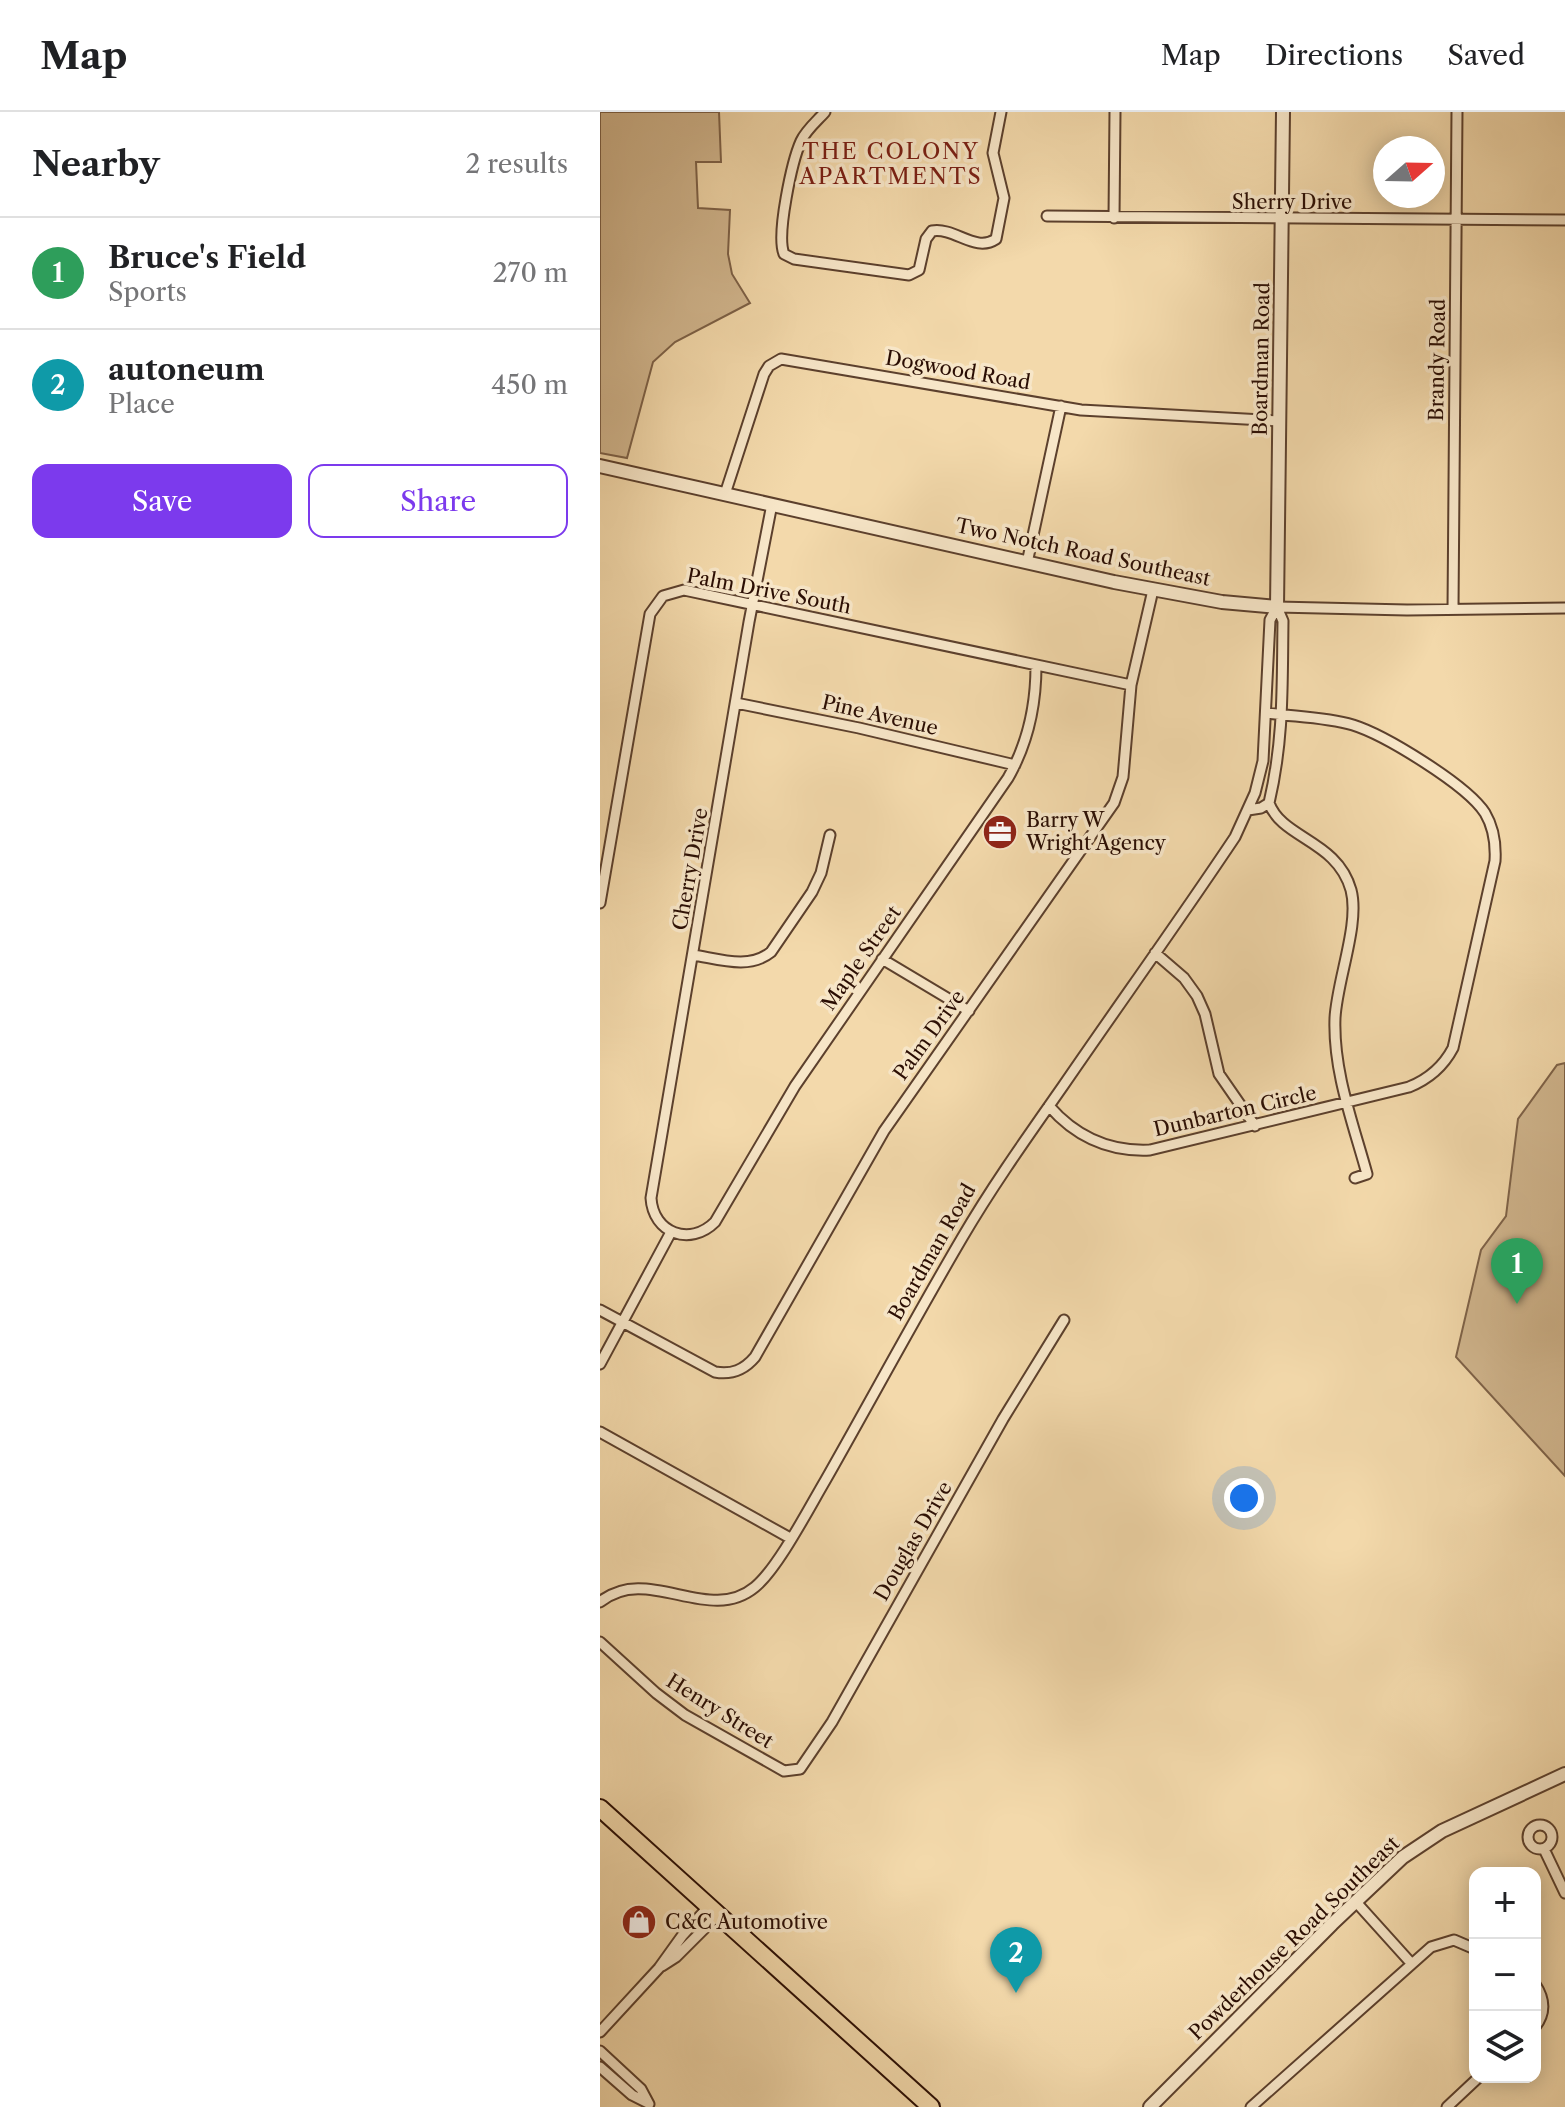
<!DOCTYPE html>
<meta charset="utf-8">
<style>
body{margin:0;font-family:"Libre Caslon Text",serif;background:#f6f6f6;color:#202124}
.controls{position:absolute;right:24px;bottom:24px;display:grid;overflow:hidden;border-radius:16px;box-shadow:0 4px 20px #0003}
.controls button{width:72px;height:72px;display:grid;place-items:center;padding:0;border:0;border-bottom:2px solid #e0e0e0;background:#fff;color:#202124;font:40px sans-serif}
.compass{position:absolute;left:773px;top:24px;width:72px;height:72px;border-radius:50%;background:#fff;box-shadow:0 4px 20px #0003;rotate:70deg}
.you{position:absolute;left:644px;top:1386px;width:28px;height:28px;margin:-20px;border:6px solid #fff;border-radius:50%;background:#1a73e8;box-shadow:0 0 0 12px #1a73e833}
.badge{display:grid;place-items:center;width:52px;height:52px;border-radius:50%;background:#7c3aed;color:#fff;font-size:26px;font-weight:700}
.pin{position:absolute;translate:-50% -66px;filter:drop-shadow(0 2px 4px #0008)}
.pin::after{content:'';position:absolute;top:42px;width:28px;height:24px;background:inherit;clip-path:polygon(0 0,100% 0,50% 100%)}
.list{margin:0;padding:0;list-style:none}
h2{display:flex;justify-content:space-between;align-items:center;height:104px;margin:0;padding:0 32px;font-size:34px}
h2 small{font-size:26px;font-weight:400;color:#757577}
.list li{display:grid;grid-template-columns:52px 1fr auto;gap:24px;align-items:center;box-sizing:border-box;height:112px;padding:0 32px;border-top:2px solid #e0e0e0}
.list b{display:block;font-size:30px;white-space:nowrap}
.list p{margin:0;font-size:26px;white-space:nowrap;color:#757577}
.list em{font-size:26px;font-style:normal;color:#757577}
.actions{display:flex;gap:16px;padding:24px 32px}
.actions a{flex:1;padding:18px 0;border:2px solid #7c3aed;border-radius:16px;text-align:center;font-size:28px;color:#7c3aed}
.actions .main{background:#7c3aed;color:#fff}
.icon{flex:none;width:44px;height:44px;fill:none;stroke:currentColor;stroke-width:2;stroke-linecap:round;stroke-linejoin:round}
.map{position:relative;flex:none;width:965px;height:1995px;overflow:hidden}
header{display:flex;align-items:center;gap:48px;box-sizing:border-box;height:112px;padding:0 40px;background:#fff;border-bottom:2px solid #e0e0e0}
header strong{font-size:38px}
nav{display:flex;gap:44px;margin-inline-start:auto;font-size:28px}
main{display:flex}
aside{flex:1;background:#fff}
.map>svg:first-child{display:block}
.green{fill:#d1b68e;stroke:#7e6248;stroke-width:2}
.lines{fill:none;stroke-linecap:round;stroke-linejoin:round}
.minor-casing{stroke:#5c402d;stroke-width:13}
.tertiary-casing{stroke:#5c402d;stroke-width:16}
.primary-casing{stroke:#2a0d03;stroke-width:20}
.minor{stroke:#f7e6c8;stroke-width:9}
.tertiary{stroke:#f7e6c8;stroke-width:12}
.primary{stroke:#f3d9ab;stroke-width:16}
.labels{text-anchor:middle;dominant-baseline:central;stroke-width:7;stroke-linejoin:round;paint-order:stroke}
.street-label{font-size:20px;fill:#2a0d03;stroke:#f7e6c8}
.poi-label{font-size:20px;fill:#2a0d03;stroke:#f7e6c8;text-anchor:start}
.neighbourhood-label{font-size:22px;letter-spacing:2px;fill:#7a1f14;stroke:#f7e6c8}
</style>
<header>
<strong>Map</strong>
<nav><a>Map</a><a>Directions</a><a>Saved</a></nav>
</header>
<main>
<aside>
<h2>Nearby<small>2 results</small></h2>
<ul class="list">
<li><span class="badge" style="background:#2e9e5b">1</span><div><b>Bruce's Field</b><p>Sports</p></div><em>270 m</em></li>
<li><span class="badge" style="background:#0f9aa8">2</span><div><b>autoneum</b><p>Place</p></div><em>450 m</em></li>
</ul>
<div class="actions"><a class="main">Save</a><a>Share</a></div>
</aside>
<div class="map">
<svg width="965" height="1995" viewBox="0 0 965 1995">
<rect width="100%" height="100%" fill="#f3d9ab"/>
<filter id="stains"><feTurbulence type="fractalNoise" baseFrequency=".0025" numOctaves="4"/><feColorMatrix values="0 0 0 0 .2 0 0 0 0 .09 0 0 0 0 .02 0 0 0 .5 -.17"/></filter>
<radialGradient id="worn" r=".72"><stop offset=".6" stop-color="#630" stop-opacity="0"/><stop offset="1" stop-color="#630" stop-opacity=".3"/></radialGradient>
<!-- green -->
<path class="green" d="M 0,0 L 119,0 L 121,50 L 96,50 L 98,96 L 130,98 L 128,142 L 132,162 L 150,191 L 75,230 L 53,250 L 27,346 L 0,341 Z
M 965,951 L 965,1364 L 856,1245 L 881,1138 L 906,1104 L 918,1007 L 957,953 Z"/>
<g class="lines">
<!-- minor casing -->
<g class="minor-casing">
<path id="minor" d="M 225,0 C 217,9 206,18 201,29 C 192,49 176,123 184,142 L 194,147 L 309,163 L 319,158 L 326,127 L 332,119 C 355,115 375,141 396,127 L 404,86 L 393,41 L 401,0
M 447,104 L 965,108
M 514,106 L 515,0
M 125,382 L 164,262 L 169,254 L 181,247 L 481,298 L 679,309
M 172,392 L 149,510 L 51,1086 C 53,1121 90,1135 115,1110 L 195,974 L 408,666 C 428,631 436,594 436,554
M 427,451 L 461,294
M 677,495 L 807,498 L 965,496
M 853,497 L 857,0
M 136,591 L 259,616 L 415,653
M 669,691 C 682,727 737,728 751,778 C 760,812 737,868 735,906 C 733,959 753,1011 767,1062 L 755,1066
M 648,698 L 661,696 L 669,691 C 684,627 682,574 683,509 L 677,495
M 0,791 L 50,502 L 63,484 L 84,478 L 531,573
M 555,841 L 584,866 L 597,884 L 605,902 L 619,962 L 655,1014
M 93,843 C 119,847 149,858 171,840 L 212,780 L 221,761 L 230,723
M 282,847 L 369,899
M 449,994 C 476,1025 509,1040 550,1038 L 809,975 C 829,967 843,955 853,936 L 895,749 C 896,732 894,716 885,701 C 867,673 785,623 753,613 C 725,605 696,605 667,601
M 0,1198 L 115,1260 C 132,1263 144,1258 155,1245 L 284,1019 L 514,691 L 523,665 L 531,573 L 553,478
M 0,1252 L 71,1120
M 0,1320 L 190,1426
M 0,1490 C 48,1451 108,1514 155,1475 C 178,1456 209,1396 225,1369 C 271,1288 315,1206 362,1126 C 393,1073 428,1024 463,974 C 520,891 579,809 635,725 L 655,681 L 663,649 L 670,508 L 677,495
M 0,1530 L 56,1581 L 85,1603 L 184,1659 L 200,1657 L 232,1610 L 403,1307 L 464,1208
M928 1725a12 12 0 1 1 24 0a12 12 0 1 1-24 0Z
M 944,1737 L 965,1781
M 756,1790 L 811,1851
M 62,1854 L 76,1845 L 118,1803
M 935,1872 C 945,1887 946,1901 935,1915
M 0,1920 L 59,1856 L 82,1824 L 109,1794
M 0,1939 L 41,1977 L 49,1992
M 0,1955 L 32,1983 L 48,1991
M 651,1995 L 831,1835 L 854,1828 L 875,1837
M 847,1995 L 879,1965"/>
</g>
<!-- tertiary casing -->
<g class="tertiary-casing">
<path id="tertiary" d="M 0,354 L 514,470 L 622,490 L 677,495 L 683,0
M 550,1995 L 732,1812 L 803,1745 L 842,1719 L 965,1662"/>
</g>
<!-- primary casing -->
<g class="primary-casing">
<path id="primary" d="M 0,1696 L 331,1995"/>
</g>
<!-- minor -->
<use href="#minor" class="minor"/>
<!-- tertiary -->
<use href="#tertiary" class="tertiary"/>
<!-- primary -->
<use href="#primary" class="primary"/>
</g>
<!-- icons -->
<defs>
<g id="office-disc" transform="scale(1.8)"><circle r="9.5" fill="#8f2418" stroke="#f7e6c8"/><path d="M-6-3h4V-5.5h4V-3h4V5H-6ZM-1-4.5V-3h2v-1.5ZM-6 0V1H6V0Z" fill="#fff"/></g>
<g id="shop-disc" transform="scale(1.8)"><circle r="9.5" fill="#8f2418" stroke="#f7e6c8"/><path d="M-5-2.5h2.3a2.7 3.5 0 0 1 5.4 0H5L5.5 6h-11ZM-1.5-2.5h3a1.5 2.3 0 0 0-3 0Z" fill="#fff"/></g>
</defs>
<g fill-rule="evenodd">
<use href="#office-disc" x="400" y="720"/>
<use href="#shop-disc" x="39" y="1810"/>
</g>
<g class="labels">
<!-- street labels -->
<g class="street-label">
<text x="692" y="90">Sherry Drive</text>
<text transform="translate(661 247) rotate(-89)">Boardman Road</text>
<text transform="translate(837 248) rotate(-89)">Brandy Road</text>
<text transform="translate(358 258) rotate(10)">Dogwood Road</text>
<text transform="translate(483 440) rotate(12)">Two Notch Road Southeast</text>
<text transform="translate(169 479) rotate(11)">Palm Drive South</text>
<text transform="translate(280 603) rotate(13)">Pine Avenue</text>
<text transform="translate(90 757) rotate(-80)">Cherry Drive</text>
<text transform="translate(261 846) rotate(-55)">Maple Street</text>
<text transform="translate(329 923) rotate(-54)">Palm Drive</text>
<text transform="translate(635 999) rotate(-13)">Dunbarton Circle</text>
<text transform="translate(332 1140) rotate(-60)">Boardman Road</text>
<text transform="translate(313 1429) rotate(-60)">Douglas Drive</text>
<text transform="translate(120 1599) rotate(32)">Henry Street</text>
<text transform="translate(694 1826) rotate(-44)">Powderhouse Road Southeast</text>
</g>
<!-- poi labels -->
<g class="poi-label">
<text x="426" y="708">Barry W<tspan x="426" dy="23">Wright Agency</tspan></text>
<text x="65" y="1810">C&amp;C Automotive</text>
</g>
<!-- neighbourhood labels -->
<g class="neighbourhood-label">
<text x="291" y="39">THE COLONY<tspan x="291" dy="25">APARTMENTS</tspan></text>
</g>
</g>
<rect width="100%" height="100%" filter="url(#stains)"/>
<rect width="100%" height="100%" fill="url(#worn)"/>
</svg>
<div class="controls">
<button>+</button>
<button>−</button>
<button><svg class="icon" aria-label="layers" viewBox="0 0 24 24"><path d="M12 4l9 5-9 5-9-5zM3 14l9 5 9-5"/></svg></button>
</div>
<svg class="compass" viewBox="-18 -18 36 36"><path d="M0-13l5 13h-10z" fill="#e53935"/><path d="M0 13l5-13h-10z" fill="#757577"/></svg>
<div class="you"></div>
<div class="pin badge" style="left:917px;top:1192px;background:#2e9e5b">1</div>
<div class="pin badge" style="left:416px;top:1881px;background:#0f9aa8">2</div>
</div>
</main>
